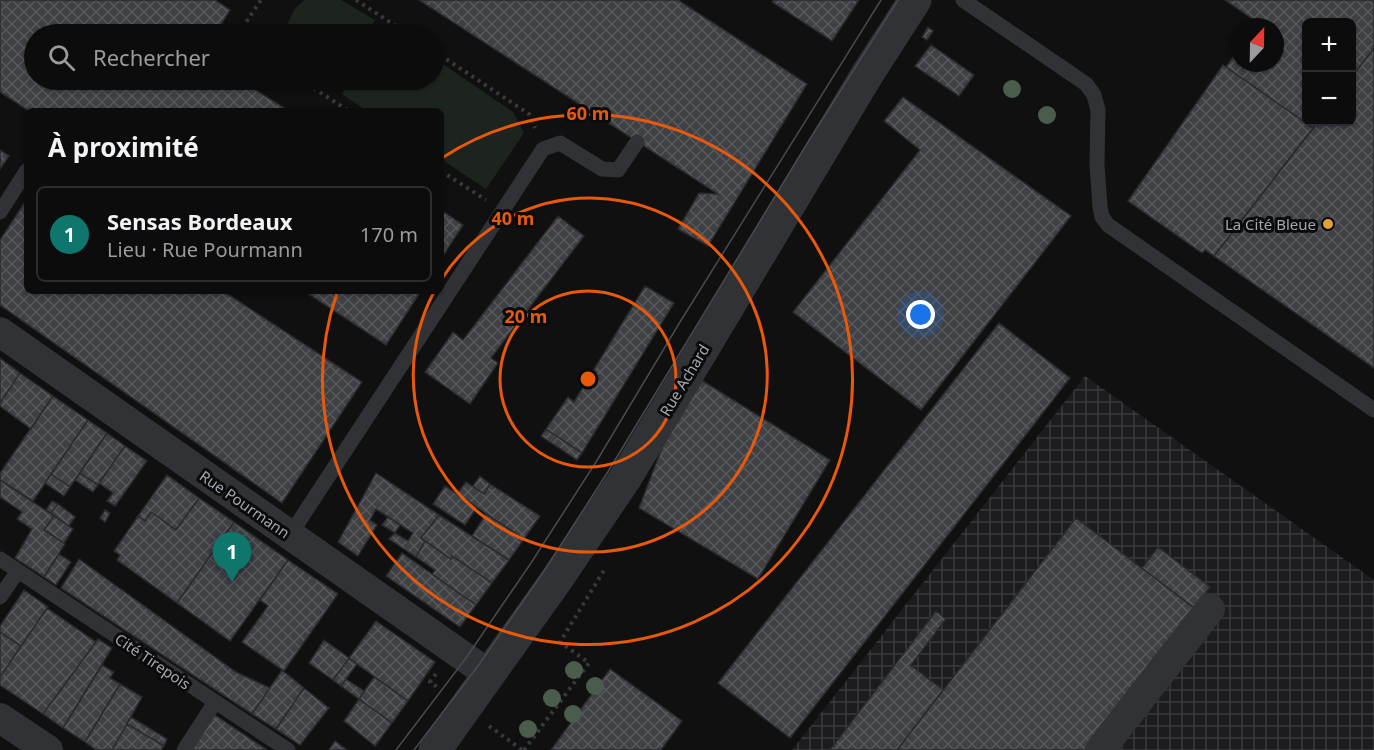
<!DOCTYPE html>
<html lang="fr">
<meta charset="utf-8">
<style>
body{margin:0;font-family:"Noto Sans",sans-serif;background:#151516;color:#f1f3f6}
.controls{position:absolute;right:18px;top:18px;display:grid;overflow:hidden;border-radius:9px;box-shadow:0 2px 4px #0004}
.controls button{width:54px;height:54px;display:grid;place-items:center;padding:0;border:0;border-bottom:2px solid #2c2c2e;background:#0c0c0d;color:#f1f3f6;font:30px sans-serif}
.compass{position:absolute;left:1230px;top:18px;width:54px;height:54px;border-radius:50%;background:#0c0c0d;box-shadow:0 2px 4px #0004;rotate:22deg}
.you{position:absolute;left:921px;top:315px;width:21px;height:21px;margin:-15px;border:4px solid #fff;border-radius:50%;background:#1a73e8;box-shadow:0 0 0 9px #1a73e833}
.badge{display:grid;place-items:center;width:39px;height:39px;border-radius:50%;background:#0f766e;color:#fff;font-size:20px;font-weight:700}
.pin{position:absolute;translate:-50% -50px;filter:drop-shadow(0 2px 3px #0008)}
.pin::after{content:'';position:absolute;top:32px;width:21px;height:18px;background:inherit;clip-path:polygon(0 0,100% 0,50% 100%)}
.list{margin:0;padding:0;list-style:none}
h2{display:flex;justify-content:space-between;align-items:center;height:78px;margin:0;padding:0 24px;font-size:26px}
h2 small{font-size:20px;font-weight:400;color:#9a9b9d}
.list li{display:grid;grid-template-columns:39px 1fr auto;gap:18px;align-items:center;box-sizing:border-box;height:96px;margin:0 12px 12px;padding:0 12px;border:2px solid #2c2c2e;border-radius:9px}
.list b{display:block;font-size:22px;white-space:nowrap}
.list p{margin:0;font-size:20px;white-space:nowrap;color:#9a9b9d}
.list em{font-size:20px;font-style:normal;color:#9a9b9d}
.icon{flex:none;width:33px;height:33px;fill:none;stroke:currentColor;stroke-width:2;stroke-linecap:round;stroke-linejoin:round}
.map{position:relative;flex:none;width:1374px;height:750px;overflow:hidden}
.search{position:absolute;background:#0c0c0d;box-shadow:0 2px 4px #0004;left:24px;top:24px;width:420px;height:66px;display:flex;align-items:center;gap:15px;box-sizing:border-box;padding:0 21px;border-radius:33px;color:#9a9b9d;font-size:22px}
.panel{position:absolute;background:#0c0c0d;box-shadow:0 2px 4px #0004;left:24px;top:108px;width:420px;height:186px;border-radius:9px}
.map>svg:first-child{display:block}
.industrial{fill:url(#industrial-grid)}
.grass{fill:#1d241d}
.building{fill:url(#building-cross-hatch);stroke:#2a2a2d;stroke-width:1.5}
.lines{fill:none;stroke-linecap:round;stroke-linejoin:round}
.path{stroke:#38393d;stroke-width:4;stroke-dasharray:3 4.5;stroke-linecap:butt}
.service{stroke:#313236;stroke-width:15}
.minor{stroke:#313236;stroke-width:30}
.tertiary{stroke:#313236;stroke-width:33}
.tram{stroke:#494a4f;stroke-width:1.5}
.tree{fill:#4a5c4b}
.ring{fill:none;stroke:#e8590c;stroke-width:3}
.poi-dot{fill:#e3a037;stroke:#0b0b0c;stroke-width:2}
.labels{text-anchor:middle;dominant-baseline:central;stroke-width:6;stroke-linejoin:round;paint-order:stroke}
.poi-label{font-size:15px;fill:#a2a8b1;stroke:#0b0b0c;text-anchor:end}
.street-label{font-size:15px;fill:#a2a8b1;stroke:#0b0b0c}
.centre{fill:#e8590c;stroke:#0b0b0c;stroke-width:3}
.ring-label{font-size:18px;text-anchor:middle;font-weight:bold;fill:#e8590c;stroke:#0b0b0c;stroke-width:6;stroke-linejoin:round;paint-order:stroke}
</style>
<div class="map">
<svg width="1374" height="750" viewBox="0 0 1374 750">
<defs>
<pattern id="industrial-grid" width="8" height="8" patternUnits="userSpaceOnUse" patternTransform="scale(1.5)"><rect width="8" height="8" fill="#1c1c1e"/><path d="M0 4h8M4 0v8" fill="none" stroke="#3a3a3c"/></pattern>
<pattern id="building-cross-hatch" width="8" height="8" patternUnits="userSpaceOnUse" patternTransform="scale(1.5)"><rect width="8" height="8" fill="#3f4044"/><path d="M0 0l8 8M0 8l8-8" fill="none" stroke="#58595d"/></pattern>
</defs>
<rect width="100%" height="100%" fill="#101011"/>
<!-- industrial -->
<path class="industrial" d="M 1085,376 L 1374,580 L 1374,750 L 792,750 Z"/>
<!-- grass -->
<path class="grass" d="M 305,0 L 341,0 L 375,20 L 366,34 L 285,34 C 288,21 292,8 305,0 Z
M 434,58 L 513,112 L 524,133 L 486,189 L 441,159 L 441,111 L 367,111 L 342,94 L 351,80 L 434,80 Z"/>
<!-- building -->
<path class="building" d="M 0,0 L 215,0 L 230,10 L 215,34 L 34,34 L 34,80 L 240,80 L 289,111 L 29,111 L 0,92 Z
M 419,0 L 678,0 L 807,84 L 708,246 L 678,229 L 699,193 L 718,194 Z
M 774,0 L 859,0 L 832,41 L 772,2 Z
M 1225,0 L 1374,0 L 1374,48 L 1352,77 L 1352,22 L 1306,22 L 1306,122 L 1318,122 L 1313,128 L 1226,67 L 1239,48 L 1239,63 L 1275,63 L 1275,27 L 1254,27 L 1257,22 Z
M 928,27 L 933,31 L 927,40 L 922,37 Z
M 931,45 L 974,75 L 959,96 L 915,66 Z
M 1374,48 L 1374,368 L 1214,256 L 1318,122 L 1352,122 L 1352,77 Z
M 1223,65 L 1313,128 L 1214,256 L 1205,250 L 1202,253 L 1128,201 Z
M 903,97 L 1071,216 L 921,410 L 793,312 L 920,150 L 884,121 Z
M 0,150 L 9,156 L 0,169 Z
M 27,199 L 27,291 L 223,291 L 362,382 L 282,503 L 0,305 L 0,240 Z
M 441,210 L 463,225 L 441,259 Z
M 558,216 L 584,236 L 491,358 L 498,363 L 470,404 L 425,372 L 453,332 L 463,340 Z
M 645,286 L 674,303 L 582,453 L 546,429 L 568,397 L 574,402 Z
M 304,291 L 421,291 L 386,345 Z
M 999,323 L 1070,378 L 790,738 L 718,683 Z
M 0,358 L 20,373 L 0,403 Z
M 20,373 L 53,396 L 31,429 L 0,406 L 0,403 Z
M 701,380 L 830,460 L 758,579 L 639,508 L 667,435 Z
M 53,396 L 88,420 L 33,501 L 0,480 L 0,473 Z
M 88,420 L 107,433 L 70,487 L 51,474 Z
M 546,429 L 582,453 L 577,460 L 541,436 Z
M 107,433 L 125,446 L 98,485 L 80,473 Z
M 125,446 L 147,461 L 115,506 L 107,501 L 113,493 L 99,483 Z
M 80,473 L 98,485 L 93,492 L 75,480 Z
M 376,473 L 439,515 L 421,538 L 425,541 L 416,557 L 389,539 L 395,533 L 408,541 L 413,533 L 376,509 L 370,520 L 377,525 L 358,556 L 338,542 Z
M 51,474 L 70,487 L 64,496 L 45,483 Z
M 167,475 L 199,498 L 176,530 L 151,512 L 145,521 L 138,516 Z
M 480,476 L 490,484 L 484,494 L 473,486 Z
M 0,480 L 54,516 L 44,530 L 65,544 L 44,577 L 15,558 L 32,529 L 17,519 L 22,512 L 0,497 Z
M 466,482 L 484,494 L 490,484 L 540,516 L 524,539 L 457,494 Z
M 445,486 L 477,507 L 465,525 L 433,504 Z
M 199,498 L 234,522 L 177,603 L 117,560 L 120,555 L 114,551 L 138,516 L 145,521 L 151,512 L 176,530 Z
M 52,501 L 58,504 L 51,513 L 46,510 Z
M 58,504 L 75,517 L 69,526 L 51,513 Z
M 105,510 L 110,513 L 105,522 L 100,518 Z
M 486,514 L 524,539 L 509,560 L 472,536 Z
M 439,515 L 509,560 L 492,583 L 452,556 L 451,559 L 421,538 Z
M 54,516 L 73,529 L 64,543 L 44,530 Z
M 388,517 L 400,525 L 395,533 L 382,525 Z
M 1076,518 L 1194,608 L 1085,750 L 897,750 Z
M 234,522 L 288,560 L 230,641 L 177,603 Z
M 425,541 L 451,559 L 452,556 L 492,583 L 476,605 L 432,574 L 435,570 L 416,557 Z
M 1158,547 L 1210,587 L 1194,608 L 1142,568 Z
M 402,553 L 476,605 L 460,627 L 386,576 Z
M 59,554 L 71,562 L 56,585 L 44,577 Z
M 79,559 L 236,672 L 270,688 L 252,714 L 61,588 Z
M 288,560 L 338,594 L 284,671 L 242,642 L 268,606 L 260,600 Z
M 24,590 L 48,607 L 21,646 L 0,632 L 0,626 Z
M 47,608 L 96,642 L 43,714 L 0,685 L 0,677 Z
M 936,611 L 946,619 L 911,665 L 943,690 L 897,750 L 830,750 Z
M 376,621 L 435,662 L 408,701 L 349,658 Z
M 0,632 L 21,646 L 0,677 Z
M 98,639 L 112,648 L 63,728 L 43,714 Z
M 324,640 L 349,658 L 333,680 L 309,663 Z
M 349,658 L 357,664 L 341,686 L 333,680 Z
M 102,665 L 114,672 L 110,678 L 120,684 L 85,742 L 63,728 Z
M 610,669 L 682,721 L 661,750 L 551,750 Z
M 282,670 L 304,688 L 276,729 L 252,714 Z
M 374,677 L 408,701 L 392,723 L 359,699 Z
M 346,679 L 364,691 L 359,699 L 341,686 Z
M 120,684 L 142,697 L 112,750 L 96,750 L 85,742 Z
M 304,688 L 329,708 L 300,745 L 276,729 Z
M 359,699 L 392,723 L 375,746 L 344,721 Z
M 212,713 L 267,750 L 191,750 Z
M 131,717 L 167,739 L 164,746 L 127,724 Z
M 127,724 L 164,746 L 161,750 L 112,750 Z
M 335,741 L 347,750 L 329,750 Z"/>
<g class="lines">
<!-- path -->
<path class="path" d="M 356,0 L 408,34
M 238,34 L 261,0
M 434,51 L 529,114 L 535,128
M 301,80 L 349,111
M 441,171 L 486,200
M 436,674 L 430,682 L 440,689
M 489,726 L 522,750
M 524,750 L 589,663 L 560,642 L 606,567"/>
<!-- service -->
<path class="service" d="M 963,0 L 1086,84 L 1094,95 L 1098,110 L 1097,164 L 1100,207 L 1102,217 L 1108,225 L 1374,410
M 0,212 L 27,170
M 290,535 L 543,149 L 560,143 L 602,169 L 618,170 L 637,142
M 0,559 L 288,750
M 0,597 L 18,571
M 184,750 L 215,702"/>
<!-- minor -->
<path class="minor" d="M 0,332 L 490,675
M 0,718 L 48,750
M 1100,750 L 1210,609"/>
<!-- tertiary -->
<path class="tertiary" d="M 435,750 L 557,579 L 626,477 L 868,73 L 915,0"/>
<!-- tram -->
<path class="tram" d="M 396,750 L 466,658 L 531,563 L 596,462 L 680,322 L 881,0
M 414,750 L 478,666 L 544,571 L 609,470 L 808,142 L 898,0"/>
</g>
<!-- trees -->
<g class="tree">
<circle cx="1012" cy="89" r="9"/>
<circle cx="1047" cy="115" r="9"/>
<circle cx="574" cy="670" r="9"/>
<circle cx="595" cy="686" r="9"/>
<circle cx="552" cy="698" r="9"/>
<circle cx="573" cy="714" r="9"/>
<circle cx="528" cy="729" r="9"/>
</g>
<!-- distance rings -->
<g class="ring">
<circle cx="588" cy="379" r="88"/>
<path d="M441 280A177 177 0 1 1 434 292"/>
<path d="M442 158A265 265 0 1 1 337 293"/>
</g>
<!-- markers -->
<circle class="poi-dot" cx="1328" cy="224" r="6"/>
<g class="labels">
<!-- poi labels -->
<g class="poi-label">
<text x="1316" y="224">La Cité Bleue</text>
</g>
<!-- street labels -->
<g class="street-label">
<text transform="translate(684 380) rotate(-59)">Rue Achard</text>
<text transform="translate(245 504) rotate(35)">Rue Pourmann</text>
<text transform="translate(153 661) rotate(34)">Cité Tirepois</text>
</g>
</g>
<circle cx="588" cy="379" r="9" class="centre"/>
<g class="ring-label">
<text x="588" y="120">60 m</text>
<text x="513" y="225">40 m</text>
<text x="526" y="323">20 m</text>
</g>
</svg>
<div class="controls">
<button>+</button>
<button>−</button>
</div>
<svg class="compass" viewBox="-18 -18 36 36"><path d="M0-13l5 13h-10z" fill="#e53935"/><path d="M0 13l5-13h-10z" fill="#9a9b9d"/></svg>
<div class="you"></div>
<div class="pin badge" style="left:232px;top:582px">1</div>
<div class="search"><svg class="icon" aria-label="search" viewBox="0 0 24 24"><circle cx="10" cy="10" r="6"/><path d="M15 15l6 6"/></svg>Rechercher</div>
<section class="panel">
<h2>À proximité<small></small></h2>
<ul class="list">
<li><span class="badge">1</span><div><b>Sensas Bordeaux</b><p>Lieu · Rue Pourmann</p></div><em>170 m</em></li>
</ul>
</section>
</div>
